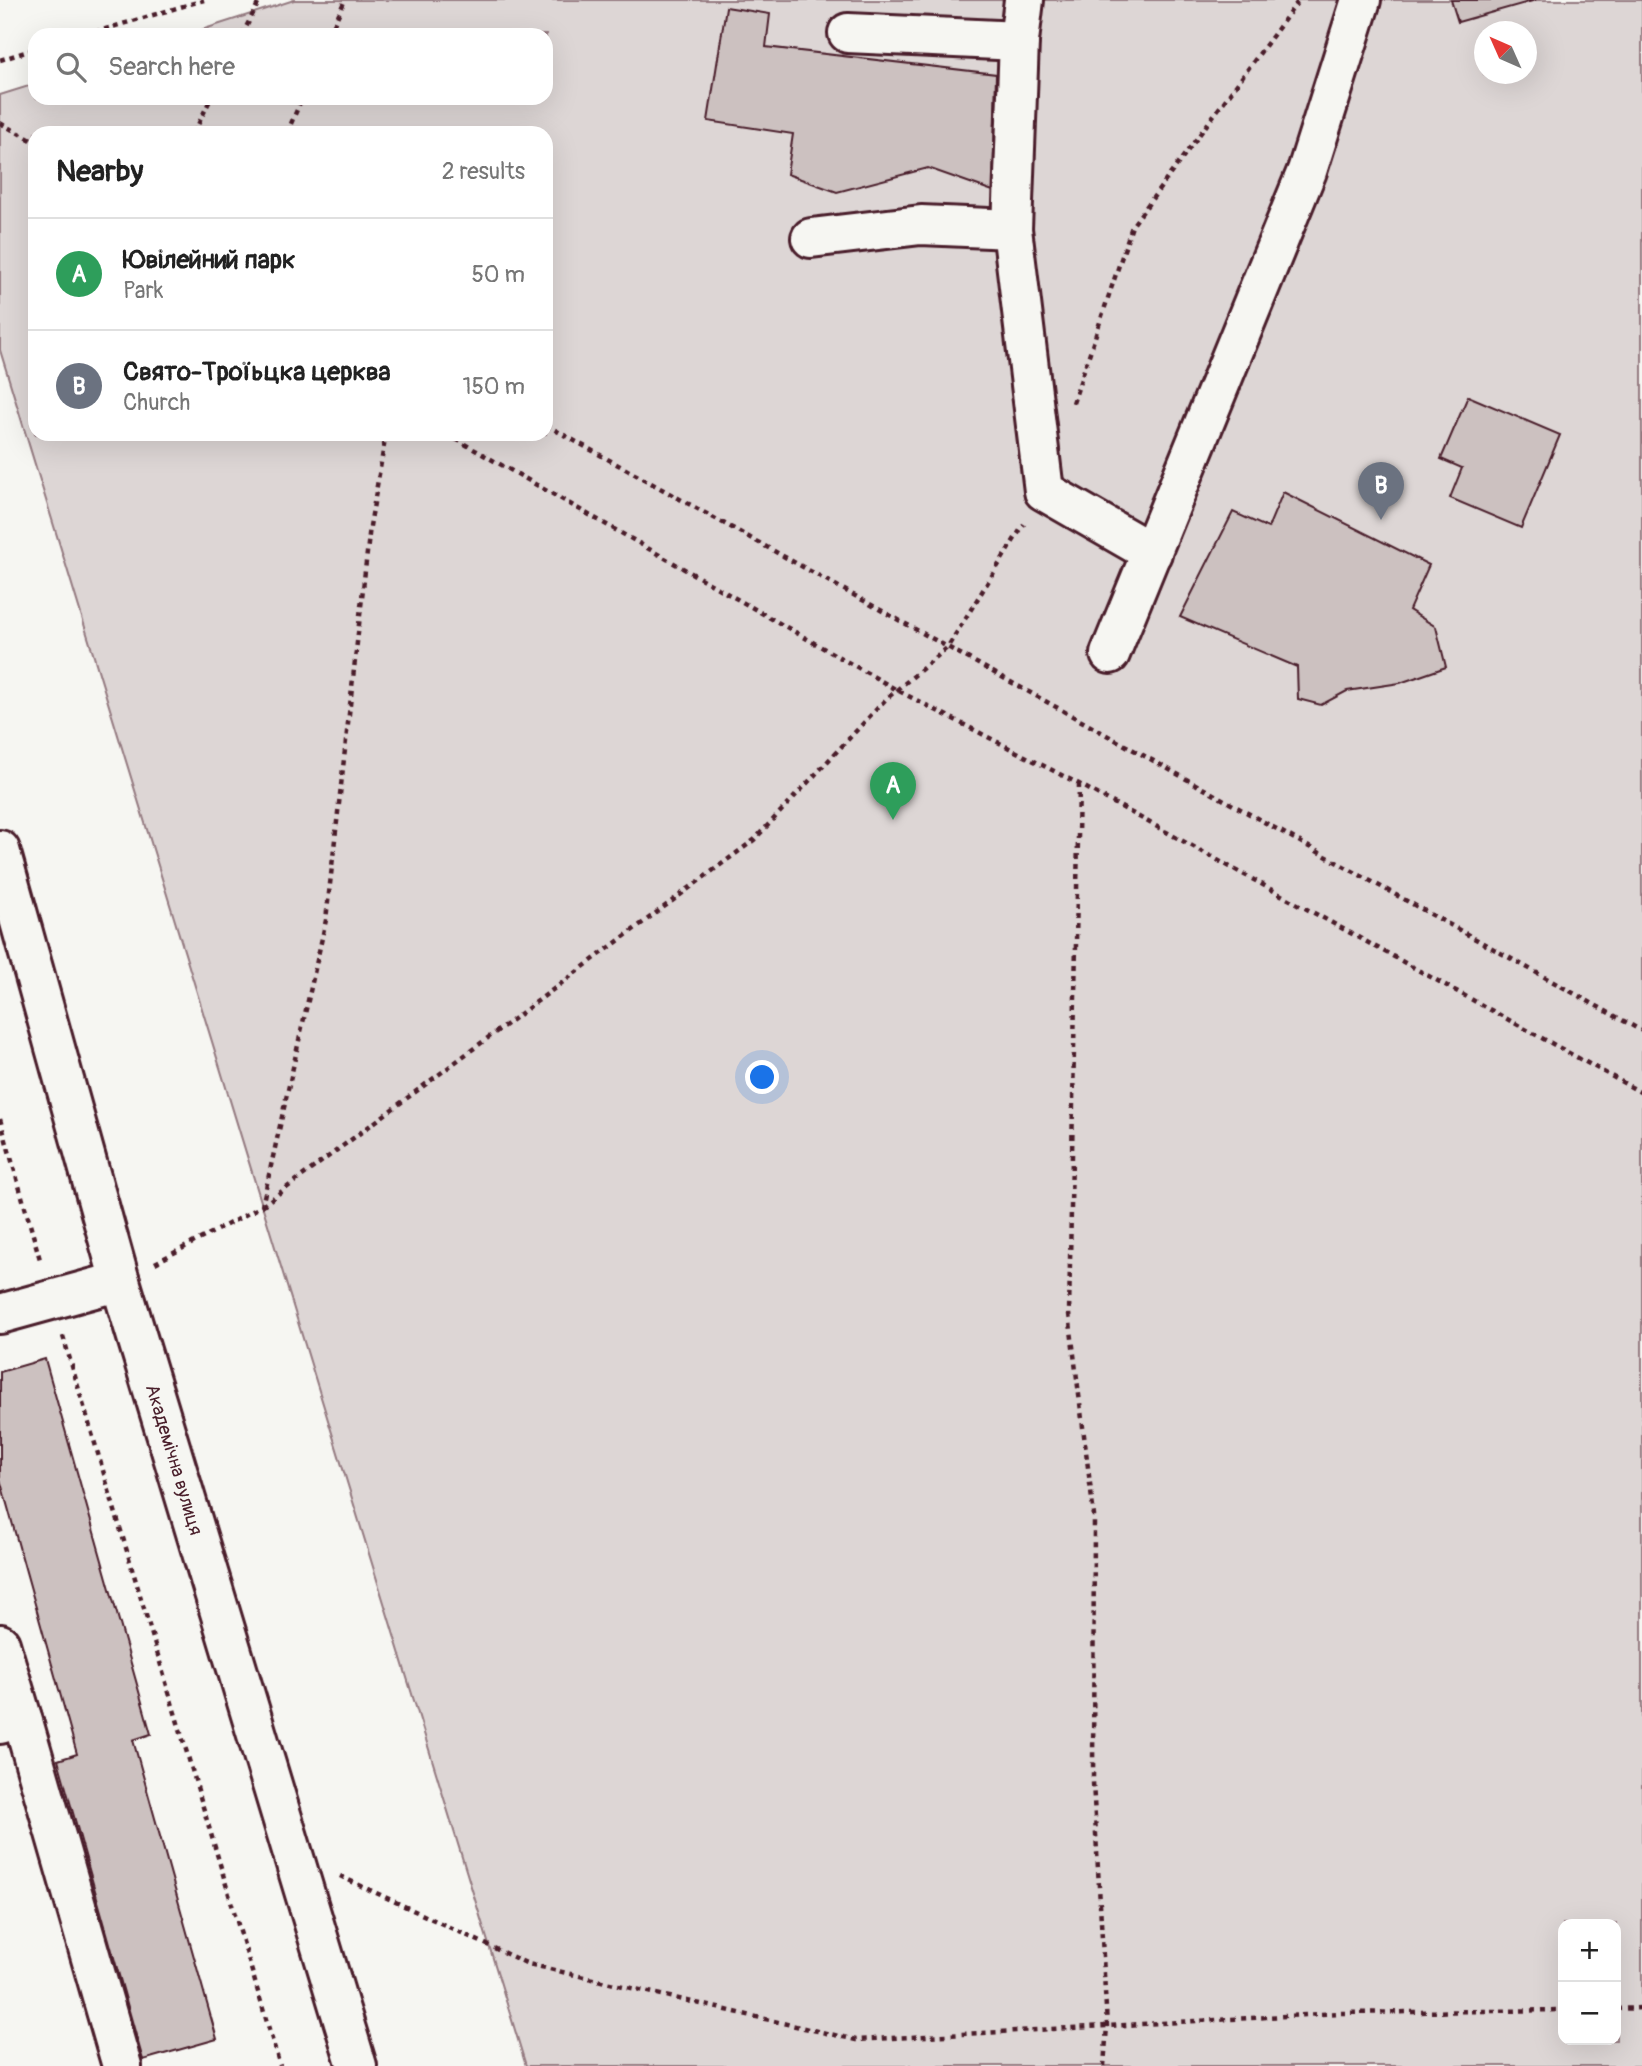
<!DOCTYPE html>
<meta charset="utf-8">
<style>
body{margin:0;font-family:Pangolin,sans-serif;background:#f2f2f2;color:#222}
.controls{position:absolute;right:21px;bottom:21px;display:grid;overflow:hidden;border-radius:14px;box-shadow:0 7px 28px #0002}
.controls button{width:63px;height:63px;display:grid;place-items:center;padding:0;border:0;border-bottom:2px solid #e0e0e0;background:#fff;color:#222;font:35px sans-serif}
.compass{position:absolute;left:1474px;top:21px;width:63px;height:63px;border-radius:50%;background:#fff;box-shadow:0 7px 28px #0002;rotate:315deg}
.you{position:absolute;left:763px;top:1078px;width:24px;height:24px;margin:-18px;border:5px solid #fff;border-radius:50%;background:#1a73e8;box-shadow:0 0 0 10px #1a73e833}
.badge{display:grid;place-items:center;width:46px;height:46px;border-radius:50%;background:#1a73e8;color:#fff;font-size:23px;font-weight:700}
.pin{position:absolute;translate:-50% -58px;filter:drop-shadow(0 2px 4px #0008)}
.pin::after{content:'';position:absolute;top:37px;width:24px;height:21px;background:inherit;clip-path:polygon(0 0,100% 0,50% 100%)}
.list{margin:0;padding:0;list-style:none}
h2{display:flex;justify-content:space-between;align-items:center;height:91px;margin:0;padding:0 28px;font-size:30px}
h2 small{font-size:23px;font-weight:400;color:#767676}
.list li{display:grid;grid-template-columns:46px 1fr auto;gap:21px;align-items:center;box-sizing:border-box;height:112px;padding:0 28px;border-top:2px solid #e0e0e0}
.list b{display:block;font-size:26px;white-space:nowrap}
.list p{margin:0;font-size:23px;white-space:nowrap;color:#767676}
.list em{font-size:23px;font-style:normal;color:#767676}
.icon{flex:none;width:38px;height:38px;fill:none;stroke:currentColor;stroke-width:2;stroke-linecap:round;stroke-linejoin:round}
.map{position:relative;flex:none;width:1642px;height:2066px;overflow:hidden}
.search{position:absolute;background:#fff;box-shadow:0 7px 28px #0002;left:28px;top:28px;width:525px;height:77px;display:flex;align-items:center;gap:18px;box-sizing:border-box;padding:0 24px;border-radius:21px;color:#767676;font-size:26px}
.panel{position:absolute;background:#fff;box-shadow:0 7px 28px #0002;left:28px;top:126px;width:525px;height:315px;border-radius:21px}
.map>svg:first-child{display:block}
.green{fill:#ddd6d5;stroke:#947a80;stroke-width:2;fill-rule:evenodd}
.building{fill:#ccc1c0;stroke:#4a1f2b;stroke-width:2}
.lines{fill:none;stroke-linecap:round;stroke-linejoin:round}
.minor-casing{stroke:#4a1f2b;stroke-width:44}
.path{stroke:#4a1f2b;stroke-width:4.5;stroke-dasharray:5 5;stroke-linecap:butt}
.minor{stroke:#f6f6f2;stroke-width:38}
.labels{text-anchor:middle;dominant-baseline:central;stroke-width:5;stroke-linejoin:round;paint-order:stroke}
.street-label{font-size:19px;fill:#4a1f2b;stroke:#f6f6f2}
</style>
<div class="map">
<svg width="1642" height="2066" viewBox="0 0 1642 2066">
<rect width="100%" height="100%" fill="#f6f6f2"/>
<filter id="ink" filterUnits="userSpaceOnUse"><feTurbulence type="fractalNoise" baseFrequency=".0143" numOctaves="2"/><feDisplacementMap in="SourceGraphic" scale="14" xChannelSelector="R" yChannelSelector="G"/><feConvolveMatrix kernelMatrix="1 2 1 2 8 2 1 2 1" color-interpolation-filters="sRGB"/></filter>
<g filter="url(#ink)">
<!-- green -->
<path class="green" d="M 294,0 L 1642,0 L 1642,2066 L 526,2066 L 0,350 L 0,95 L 35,84 L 35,98 L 546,98 L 546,35 L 186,35 ZM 1484,32 L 1526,32 L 1526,74 L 1484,74 ZM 35,133 L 546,133 L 546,434 L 35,434 ZM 1563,1924 L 1616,1924 L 1616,2040 L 1563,2040 Z"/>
<!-- building -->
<path class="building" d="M 1451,0 L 1536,0 L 1458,22 Z
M 726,7 L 770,14 L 766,47 L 996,74 L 993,191 L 928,168 L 837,192 L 787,174 L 793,134 L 708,121 Z
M 1468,396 L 1560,435 L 1521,528 L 1450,498 L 1462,468 L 1441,459 Z
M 1283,492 L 1429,565 L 1409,610 L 1436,627 L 1446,667 L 1400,683 L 1347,691 L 1321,705 L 1298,699 L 1297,667 L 1180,617 L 1233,512 L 1268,528 Z
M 45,1359 L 151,1734 L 133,1740 L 217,2039 L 143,2060 L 58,1760 L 77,1754 L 0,1479 L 0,1372 Z"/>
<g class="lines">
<!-- minor casing -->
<g class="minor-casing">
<g id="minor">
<path d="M 848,33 L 1019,41"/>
<path d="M 1012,229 L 1044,491 L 1152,553"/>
<path d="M 811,238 L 921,225 L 1012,229 L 1019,41 L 1024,0"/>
<path d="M 1110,654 L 1307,171 L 1361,0"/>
<path id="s1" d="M 0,850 L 120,1281 L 357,2066"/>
<path d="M 0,1314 L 120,1281"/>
<path d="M 0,1644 L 22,1718 L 0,1724"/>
<path d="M 22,1718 L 122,2066"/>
</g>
</g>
<!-- path -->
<path class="path" d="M 85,35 L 204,0
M 242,35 L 260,0
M 329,35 L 345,0
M 0,60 L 35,49
M 0,123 L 35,142
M 194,133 L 211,98
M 287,133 L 302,98
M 1073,403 L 1132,226 L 1299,0
M 546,425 L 1642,1031
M 447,434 L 897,690 L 1079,784 L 1642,1093
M 1079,784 L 1069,1314 L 1094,1516 L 1093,1782 L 1107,2026 L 1104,2066
M 0,1119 L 41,1263
M 262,1206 L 754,840 L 886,699 L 947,648 L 1024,524
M 155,1263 L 262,1206 L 326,920 L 370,526 L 386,434
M 63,1336 L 280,2066
M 340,1876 L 528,1964 L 856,2040 L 1340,2013 L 1563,2010
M 1616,2009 L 1642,2008"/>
<!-- minor -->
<use href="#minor" class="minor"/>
</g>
</g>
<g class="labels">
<!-- street labels -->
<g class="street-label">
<text stroke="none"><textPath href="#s1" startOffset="634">Академічна вулиця</textPath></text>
</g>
</g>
</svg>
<div class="controls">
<button>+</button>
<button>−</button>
</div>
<svg class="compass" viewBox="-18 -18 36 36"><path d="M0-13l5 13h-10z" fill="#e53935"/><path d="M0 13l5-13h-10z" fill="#767676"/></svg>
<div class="you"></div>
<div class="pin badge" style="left:893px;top:820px;background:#2e9e5b">A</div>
<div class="pin badge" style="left:1381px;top:520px;background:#6b7280">B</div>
<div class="search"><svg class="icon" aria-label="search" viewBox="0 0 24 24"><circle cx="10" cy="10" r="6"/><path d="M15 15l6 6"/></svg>Search here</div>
<section class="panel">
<h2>Nearby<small>2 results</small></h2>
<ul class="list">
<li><span class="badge" style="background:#2e9e5b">A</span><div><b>Ювілейний парк</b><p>Park</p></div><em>50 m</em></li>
<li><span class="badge" style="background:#6b7280">B</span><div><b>Свято-Троїьцка церква</b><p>Church</p></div><em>150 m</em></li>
</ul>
</section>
</div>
